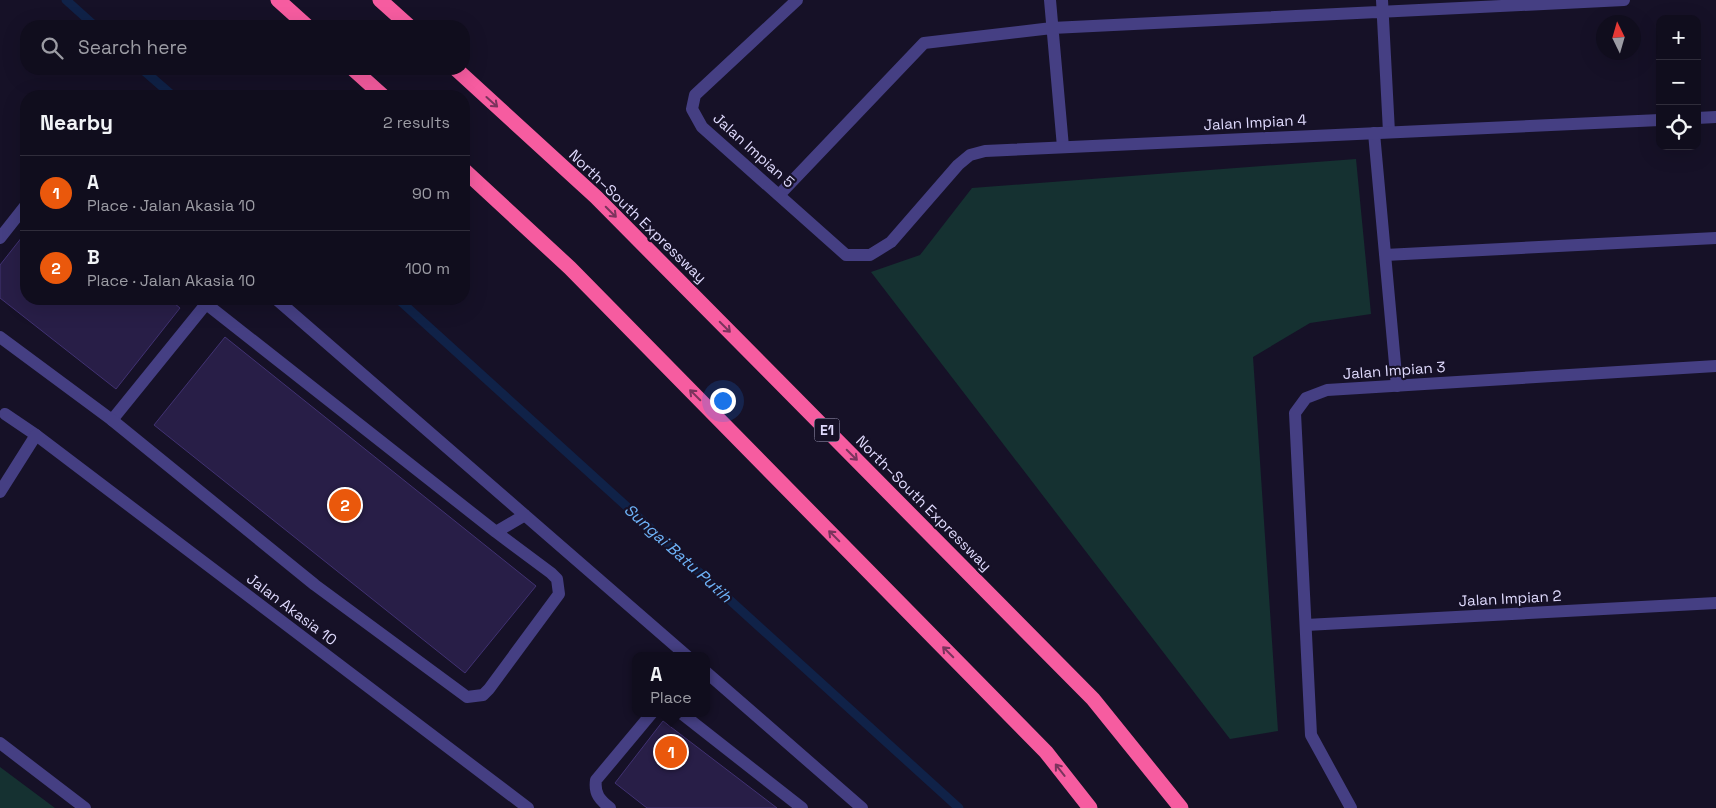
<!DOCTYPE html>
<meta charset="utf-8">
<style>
body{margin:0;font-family:"Space Grotesk",sans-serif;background:#1e1b2a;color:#f1f3f6}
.controls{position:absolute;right:15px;top:15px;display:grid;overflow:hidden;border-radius:10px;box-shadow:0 5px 20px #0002}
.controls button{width:45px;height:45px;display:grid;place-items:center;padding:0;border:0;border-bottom:1px solid #302d3b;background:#100d1d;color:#f1f3f6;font:25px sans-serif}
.compass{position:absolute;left:1596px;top:15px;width:45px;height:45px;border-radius:50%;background:#100d1d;box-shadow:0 5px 20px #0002;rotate:355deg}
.you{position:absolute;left:722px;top:400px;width:18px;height:18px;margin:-12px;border:4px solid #fff;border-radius:50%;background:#1a73e8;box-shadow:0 0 0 8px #1a73e833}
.badge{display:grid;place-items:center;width:32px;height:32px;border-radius:50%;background:#ea580c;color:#fff;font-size:16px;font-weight:700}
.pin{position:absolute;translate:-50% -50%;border:2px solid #fff;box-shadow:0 1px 5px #0006}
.popup{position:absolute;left:632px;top:652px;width:78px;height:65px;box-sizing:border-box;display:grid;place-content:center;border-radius:10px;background:#100d1d;filter:drop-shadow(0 1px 4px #0005);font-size:16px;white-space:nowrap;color:#9c9ca4}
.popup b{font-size:19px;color:#f1f3f6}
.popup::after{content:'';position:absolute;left:50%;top:100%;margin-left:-10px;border:10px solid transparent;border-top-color:#100d1d}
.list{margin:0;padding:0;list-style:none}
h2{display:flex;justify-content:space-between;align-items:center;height:65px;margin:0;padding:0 20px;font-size:21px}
h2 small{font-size:16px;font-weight:400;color:#9c9ca4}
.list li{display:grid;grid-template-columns:32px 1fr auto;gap:15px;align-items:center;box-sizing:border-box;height:75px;padding:0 20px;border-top:1px solid #302d3b}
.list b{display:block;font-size:19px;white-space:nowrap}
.list p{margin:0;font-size:16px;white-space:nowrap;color:#9c9ca4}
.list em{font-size:16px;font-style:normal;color:#9c9ca4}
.icon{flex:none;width:28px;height:28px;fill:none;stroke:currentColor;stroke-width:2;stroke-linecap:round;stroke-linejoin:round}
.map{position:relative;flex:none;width:1716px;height:808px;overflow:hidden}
.search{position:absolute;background:#100d1d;box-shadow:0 5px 20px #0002;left:20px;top:20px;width:450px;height:55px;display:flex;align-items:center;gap:12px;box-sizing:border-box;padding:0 18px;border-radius:20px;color:#9c9ca4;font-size:19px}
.panel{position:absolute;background:#100d1d;box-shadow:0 5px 20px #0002;left:20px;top:90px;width:450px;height:215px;border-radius:20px}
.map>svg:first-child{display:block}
.green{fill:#153131}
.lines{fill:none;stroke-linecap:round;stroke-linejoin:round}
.stream{stroke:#102248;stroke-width:9}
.building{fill:#281e47;stroke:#413272}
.service{stroke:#453f83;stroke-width:12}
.minor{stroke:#453f83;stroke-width:12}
.motorway{stroke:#f65ca0;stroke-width:15}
.oneway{stroke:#7b335d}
.labels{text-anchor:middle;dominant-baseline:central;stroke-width:4.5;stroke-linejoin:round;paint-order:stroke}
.shield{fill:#161127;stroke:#a39ebd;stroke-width:1}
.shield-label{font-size:14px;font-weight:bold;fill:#dfdafd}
.street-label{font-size:15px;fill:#dfdafd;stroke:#161127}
.water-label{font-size:16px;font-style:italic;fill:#6eb2f7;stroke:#161127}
</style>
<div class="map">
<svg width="1716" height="808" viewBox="0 0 1716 808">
<rect width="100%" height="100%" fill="#161127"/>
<!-- green -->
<path class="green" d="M 1356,159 L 1371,314 L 1310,323 L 1253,357 L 1278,731 L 1230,739 L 871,272 L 920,255 L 972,188 Z
M 0,767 L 55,808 L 0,808 Z"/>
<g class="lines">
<!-- stream -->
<path class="stream" d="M 66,0 L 95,26
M 142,69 L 173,96
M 398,299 L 959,808"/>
</g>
<!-- building -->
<path class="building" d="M 26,232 L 26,299 L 169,299 L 180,308 L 116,389 L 0,298 L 0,265 Z
M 225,337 L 536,586 L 465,673 L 154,425 Z
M 663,721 L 777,808 L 647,808 L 615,783 Z"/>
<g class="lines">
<!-- service -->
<path class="service" d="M 1050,0 L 1063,147
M 1382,0 L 1389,132
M 1374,133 L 1397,386
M 779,195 L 924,43 L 1052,28 L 1624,0
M 1385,255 L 1716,238
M 5,414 L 36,435
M 112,420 L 206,304"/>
<!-- minor -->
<path class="minor" d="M 797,0 L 695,95 L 692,109 L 702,127 L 846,255 L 870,255 L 891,242 L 958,165 L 970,155 L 985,151 L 1660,120
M 1697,118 L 1716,117
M 0,238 L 26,205
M 200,299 L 496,532 L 525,515
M 276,299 L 687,656
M 0,337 L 112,420 L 315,585 L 467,697 L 483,695 L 489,689 L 559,594 L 557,579 L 551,573 L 496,532
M 0,492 L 36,435 L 528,808
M 1306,625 L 1716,603
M 706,672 L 862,808
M 681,713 L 802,808
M 0,743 L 85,808
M 610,808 C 600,800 594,794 596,780 L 652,713
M 1351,808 L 1311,735 L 1295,413 L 1306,398 L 1327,390 L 1716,366"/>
<!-- motorway -->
<path class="motorway" d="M 278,0 L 307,26
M 380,0 L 409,26
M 353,69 L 383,96
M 456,69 L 596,197 L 1093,699 L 1181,808
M 464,170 L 570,268 L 1046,752 L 1090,808"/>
</g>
<!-- one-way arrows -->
<defs><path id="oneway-shaft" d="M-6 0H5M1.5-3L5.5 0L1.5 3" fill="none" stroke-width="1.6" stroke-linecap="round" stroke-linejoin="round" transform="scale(1.25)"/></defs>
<g class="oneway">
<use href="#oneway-shaft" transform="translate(492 102) rotate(42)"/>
<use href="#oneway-shaft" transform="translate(611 212) rotate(45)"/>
<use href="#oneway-shaft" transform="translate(725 327) rotate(45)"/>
<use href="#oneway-shaft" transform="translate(695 395) rotate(-135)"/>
<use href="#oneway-shaft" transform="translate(852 455) rotate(45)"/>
<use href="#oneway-shaft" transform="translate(834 536) rotate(-135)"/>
<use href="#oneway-shaft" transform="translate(948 652) rotate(-135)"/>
<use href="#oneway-shaft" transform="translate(1060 770) rotate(-128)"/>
</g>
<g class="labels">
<!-- shield labels -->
<rect class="shield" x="814.5" y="418.5" width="25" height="23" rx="4"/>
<g class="shield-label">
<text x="827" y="430">E1</text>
</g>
<!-- street labels -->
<g class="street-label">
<text transform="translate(1255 122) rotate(-3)">Jalan Impian 4</text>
<text transform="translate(754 150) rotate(42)">Jalan Impian 5</text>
<text transform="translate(638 216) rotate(44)">North–South Expressway</text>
<text transform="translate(1394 370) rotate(-4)">Jalan Impian 3</text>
<text transform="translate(924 503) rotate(45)">North–South Expressway</text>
<text transform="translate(1510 598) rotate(-3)">Jalan Impian 2</text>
<text transform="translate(292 609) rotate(37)">Jalan Akasia 10</text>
</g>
<!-- water labels -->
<g class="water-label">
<text transform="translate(678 553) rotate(42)">Sungai Batu Putih</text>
</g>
</g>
</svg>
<div class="controls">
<button>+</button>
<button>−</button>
<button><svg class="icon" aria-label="locate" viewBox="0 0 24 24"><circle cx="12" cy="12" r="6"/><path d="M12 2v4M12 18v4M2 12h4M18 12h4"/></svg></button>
</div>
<svg class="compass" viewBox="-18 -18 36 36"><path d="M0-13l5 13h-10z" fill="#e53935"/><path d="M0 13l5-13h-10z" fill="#9c9ca4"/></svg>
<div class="you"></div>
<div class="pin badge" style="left:671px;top:752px">1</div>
<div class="popup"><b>A</b>Place</div>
<div class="pin badge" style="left:345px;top:505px">2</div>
<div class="search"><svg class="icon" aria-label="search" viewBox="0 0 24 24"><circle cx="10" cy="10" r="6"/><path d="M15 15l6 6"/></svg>Search here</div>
<section class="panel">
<h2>Nearby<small>2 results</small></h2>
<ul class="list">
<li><span class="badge">1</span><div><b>A</b><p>Place · Jalan Akasia 10</p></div><em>90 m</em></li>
<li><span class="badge">2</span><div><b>B</b><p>Place · Jalan Akasia 10</p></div><em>100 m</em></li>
</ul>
</section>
</div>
